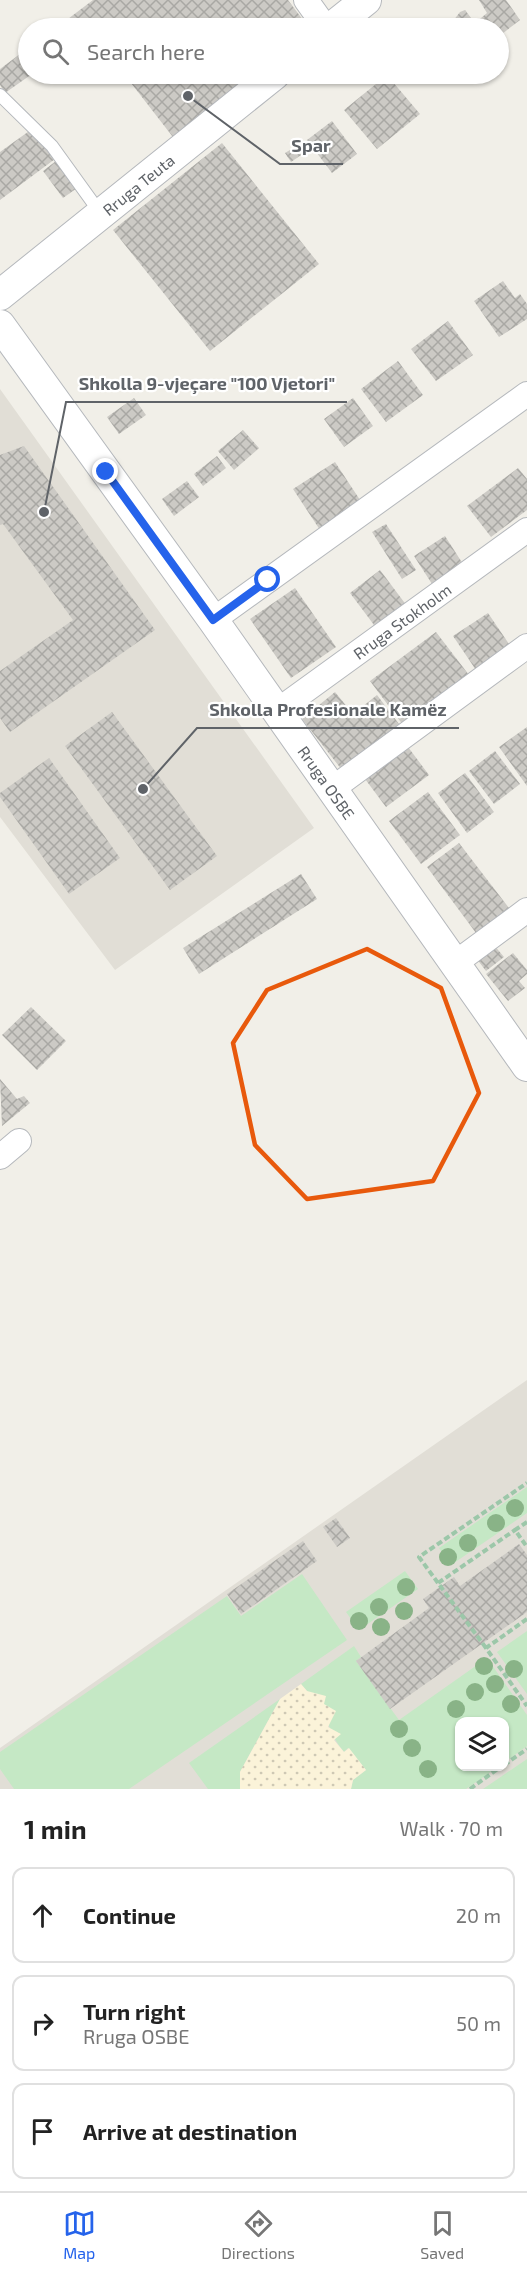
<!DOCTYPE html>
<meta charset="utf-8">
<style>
body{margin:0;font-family:"Exo 2",sans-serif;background:#f2f2f2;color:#222}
.controls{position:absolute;right:18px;bottom:18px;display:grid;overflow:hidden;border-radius:12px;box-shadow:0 2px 4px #0004}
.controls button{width:54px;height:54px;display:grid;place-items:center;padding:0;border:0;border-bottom:2px solid #e0e0e0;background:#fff;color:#222;font:30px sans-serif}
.stop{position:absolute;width:18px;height:18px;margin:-14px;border:4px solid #2563eb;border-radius:50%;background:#fff}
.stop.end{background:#2563eb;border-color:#fff;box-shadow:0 2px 6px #0008}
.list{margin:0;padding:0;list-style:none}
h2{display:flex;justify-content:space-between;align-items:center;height:78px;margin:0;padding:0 24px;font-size:26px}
h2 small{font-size:20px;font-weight:400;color:#767676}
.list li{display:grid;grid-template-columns:39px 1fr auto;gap:18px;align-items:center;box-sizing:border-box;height:96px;margin:0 12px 12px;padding:0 12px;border:2px solid #e0e0e0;border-radius:12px}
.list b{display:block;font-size:22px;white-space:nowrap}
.list p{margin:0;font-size:20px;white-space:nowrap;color:#767676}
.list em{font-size:20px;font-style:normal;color:#767676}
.icon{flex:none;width:33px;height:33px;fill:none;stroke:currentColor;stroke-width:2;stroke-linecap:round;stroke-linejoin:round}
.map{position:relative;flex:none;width:527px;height:1789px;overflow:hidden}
.search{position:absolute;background:#fff;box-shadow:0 2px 4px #0004;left:18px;right:18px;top:18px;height:66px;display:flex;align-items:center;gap:15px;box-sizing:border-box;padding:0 21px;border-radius:33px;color:#767676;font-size:22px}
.sheet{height:402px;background:#fff}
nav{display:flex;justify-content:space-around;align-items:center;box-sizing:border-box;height:84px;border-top:2px solid #e0e0e0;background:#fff;font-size:16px;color:#767676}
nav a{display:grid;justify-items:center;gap:3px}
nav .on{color:#2563eb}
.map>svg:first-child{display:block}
.education{fill:#e1ded6;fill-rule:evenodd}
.grass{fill:#c5e8c5}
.sand{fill:url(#sand-dots)}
.building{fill:url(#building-cross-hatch)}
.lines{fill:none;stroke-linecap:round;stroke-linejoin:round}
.service-casing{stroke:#b5b8bc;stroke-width:14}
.minor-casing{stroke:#b5b8bc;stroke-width:26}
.tertiary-casing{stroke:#b5b8bc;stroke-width:32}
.path{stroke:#9cc7a9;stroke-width:4;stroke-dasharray:6 3;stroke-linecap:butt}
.service{stroke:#fff;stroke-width:12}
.minor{stroke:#fff;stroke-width:24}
.tertiary{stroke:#fff;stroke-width:30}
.tree{fill:#89b387}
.route{stroke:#2563eb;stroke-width:8}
.marked{fill:none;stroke:#e8590c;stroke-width:4.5;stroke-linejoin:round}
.labels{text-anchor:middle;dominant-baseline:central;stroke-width:4.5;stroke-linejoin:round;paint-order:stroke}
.street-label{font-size:16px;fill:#5f6368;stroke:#fff}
.leader{fill:none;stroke:#5f6368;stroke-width:2}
.callout-dot{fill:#5f6368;stroke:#fff;stroke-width:2}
.callout-label{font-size:18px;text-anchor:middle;font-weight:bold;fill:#5f6368;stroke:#fff;stroke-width:4.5;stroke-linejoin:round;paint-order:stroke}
</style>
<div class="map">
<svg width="527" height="1789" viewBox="0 0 527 1789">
<defs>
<pattern id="sand-dots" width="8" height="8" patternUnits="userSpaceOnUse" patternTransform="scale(1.5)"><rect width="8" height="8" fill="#fbf3d9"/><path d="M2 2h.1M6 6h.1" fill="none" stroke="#cec8b4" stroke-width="1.8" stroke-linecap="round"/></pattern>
<pattern id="building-cross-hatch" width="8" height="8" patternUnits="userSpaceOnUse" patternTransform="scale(1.5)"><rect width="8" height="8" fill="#cccac5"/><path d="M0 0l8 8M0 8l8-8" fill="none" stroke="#a9a8a4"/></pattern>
</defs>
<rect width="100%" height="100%" fill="#f1efe8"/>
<!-- education -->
<path class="education" d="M 0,389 L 314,828 L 115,970 L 0,817 Z
M 527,1380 L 527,1789 L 0,1789 L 0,1748 ZM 460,1722 L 504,1722 L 504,1766 L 460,1766 Z"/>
<!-- grass -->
<path class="grass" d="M 527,1487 L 527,1513 L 451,1565 L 439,1548 Z
M 405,1571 L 418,1589 L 359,1630 L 346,1612 Z
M 302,1574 L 347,1640 L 129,1789 L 14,1789 L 0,1769 L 0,1752 L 227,1596 L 241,1616 Z
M 527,1631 L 527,1694 L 497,1652 Z
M 354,1646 L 361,1657 L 356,1661 L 399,1720 L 487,1658 L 527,1715 L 527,1746 L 505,1762 L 504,1722 L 460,1722 L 460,1766 L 498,1767 L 466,1789 L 351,1789 L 353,1780 L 366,1770 L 348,1748 L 344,1752 C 331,1736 327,1724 324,1704 L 307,1691 L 301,1684 Z
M 280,1699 L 240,1772 L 240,1789 L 208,1789 L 189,1763 Z
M 527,1759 L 527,1789 L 483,1789 Z"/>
<!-- sand -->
<path class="sand" d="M 301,1684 L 307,1691 L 326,1696 L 324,1704 L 336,1711 L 328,1727 L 341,1734 L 334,1740 L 344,1752 L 349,1748 L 366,1770 L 353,1780 L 351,1789 L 240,1789 L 240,1772 L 280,1699 Z"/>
<!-- building -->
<path class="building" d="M 93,0 L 288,0 L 309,28 L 88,28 L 81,19 L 86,27 L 85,28 L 56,28 Z
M 479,0 L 506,0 L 520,20 L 502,34 L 504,39 L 498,43 L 498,28 L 455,28 L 453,21 L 460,12 L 465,10 L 475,23 L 487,13 Z
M 28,48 L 28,74 L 32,74 L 5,93 L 0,85 L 0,69 Z
M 124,74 L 262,74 L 176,141 Z
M 387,75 L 420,114 L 377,149 L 344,110 Z
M 332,121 L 357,154 L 332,173 L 307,140 Z
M 32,129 L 55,159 L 0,200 L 0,152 Z
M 222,143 L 319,264 L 210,351 L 113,230 Z
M 298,145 L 304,153 L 291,162 L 285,153 Z
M 56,161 L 77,188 L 63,198 L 43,171 Z
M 503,281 L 515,298 L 520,294 L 527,304 L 527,319 L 499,337 L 474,301 Z
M 448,321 L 473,355 L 436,381 L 411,349 Z
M 398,361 L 423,395 L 386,422 L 361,389 Z
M 134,398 L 146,415 L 119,434 L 107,417 Z
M 353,398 L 373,426 L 344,447 L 324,419 Z
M 243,430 L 259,448 L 234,470 L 218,451 Z
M 24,446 L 155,630 L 10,732 L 0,718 L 0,671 L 73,620 L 3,524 L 0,525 L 0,455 Z
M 217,456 L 226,468 L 203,486 L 194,474 Z
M 335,462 L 364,506 L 322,533 L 293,489 Z
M 518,468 L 527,479 L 527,510 L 491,537 L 467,506 Z
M 187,481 L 199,497 L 174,516 L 162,499 Z
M 386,524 L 416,570 L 402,579 L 372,532 Z
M 445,536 L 463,564 L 432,584 L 414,556 Z
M 380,570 L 407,606 L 377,629 L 350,593 Z
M 295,588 L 336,647 L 291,678 L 250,619 Z
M 488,613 L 511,647 L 476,670 L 453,636 Z
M 436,632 L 469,675 L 403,725 L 370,681 Z
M 335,692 L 353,714 L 377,695 L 399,724 L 342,770 L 302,719 Z
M 112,712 L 217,856 L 170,890 L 65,746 Z
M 527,727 L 527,786 L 499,747 Z
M 408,747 L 429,775 L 386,807 L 365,779 Z
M 495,751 L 520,784 L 494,804 L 469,771 Z
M 49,758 L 120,858 L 69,894 L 0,797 L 0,793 Z
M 465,773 L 494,812 L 467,833 L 438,793 Z
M 428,792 L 460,835 L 421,864 L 389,821 Z
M 459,843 L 509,908 L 476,933 L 427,867 Z
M 301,874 L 317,899 L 199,974 L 183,948 Z
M 493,944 L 504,957 L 486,971 L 476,958 Z
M 513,953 L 527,970 L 527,974 L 519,981 L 525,988 L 508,1001 L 486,974 Z
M 31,1007 L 66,1041 L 37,1070 L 2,1035 Z
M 0,1079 L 17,1099 L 24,1096 L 30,1103 L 2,1126 Z
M 336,1518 L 350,1538 L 337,1547 L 323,1527 Z
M 303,1541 L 317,1561 L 241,1614 L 227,1594 Z
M 519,1544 L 527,1555 L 527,1612 L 390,1709 L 356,1661 L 429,1608 L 423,1599 L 454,1577 L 460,1586 Z"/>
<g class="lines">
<!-- service casing -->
<g class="service-casing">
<path id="service" d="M 0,95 L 52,146 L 101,214"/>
</g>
<!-- minor casing -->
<g class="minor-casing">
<g id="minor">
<path d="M 306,0 L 326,28"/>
<path d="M 213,620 L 527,394"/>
<path id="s1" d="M 277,711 L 527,530"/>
<path d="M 332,789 L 527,646"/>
<path d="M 454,964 L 527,910"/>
<path d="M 0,1157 L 19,1141"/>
</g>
</g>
<!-- tertiary casing -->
<g class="tertiary-casing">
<g id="tertiary">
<path d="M 331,28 L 366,0"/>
<path id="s2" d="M 0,295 L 275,74"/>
<path id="s3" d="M 0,325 L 213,620 L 527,1066"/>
</g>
</g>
<!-- path -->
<path class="path" d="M 527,1522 L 515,1530 L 527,1547
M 438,1583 L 419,1557 L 527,1483
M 527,1619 L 486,1648 L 527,1706
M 486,1648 L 438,1583 L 515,1530
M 504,1765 L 527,1749
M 470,1789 L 502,1766"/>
<!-- service -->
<use href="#service" class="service"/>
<!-- minor -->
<use href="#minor" class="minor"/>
<!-- tertiary -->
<use href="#tertiary" class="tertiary"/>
</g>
<!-- trees -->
<g class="tree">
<circle cx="515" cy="1508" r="9"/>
<circle cx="496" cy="1523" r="9"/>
<circle cx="468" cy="1543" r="9"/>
<circle cx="448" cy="1557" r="9"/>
<circle cx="406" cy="1587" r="9"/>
<circle cx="379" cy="1607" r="9"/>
<circle cx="404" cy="1611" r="9"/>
<circle cx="359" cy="1621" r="9"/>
<circle cx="381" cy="1627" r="9"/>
<circle cx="484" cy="1666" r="9"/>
<circle cx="514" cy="1669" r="9"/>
<circle cx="495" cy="1684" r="9"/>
<circle cx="475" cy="1692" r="9"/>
<circle cx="511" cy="1704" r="9"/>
<circle cx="456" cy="1709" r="9"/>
<circle cx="399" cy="1729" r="9"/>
<circle cx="412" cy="1748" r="9"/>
<circle cx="428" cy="1769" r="9"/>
</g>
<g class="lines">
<!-- route -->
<path class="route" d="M 106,472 L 213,620 L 268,580"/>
</g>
<!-- marked area -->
<path class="marked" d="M 367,949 L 441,988 L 479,1093 L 433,1181 L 307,1199 L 255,1145 L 233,1043 L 267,990 Z"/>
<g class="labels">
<!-- street labels -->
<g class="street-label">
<text stroke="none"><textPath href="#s2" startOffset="177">Rruga Teuta</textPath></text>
<text stroke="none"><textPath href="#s1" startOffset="154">Rruga Stokholm</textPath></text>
<text stroke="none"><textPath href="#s3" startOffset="562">Rruga OSBE</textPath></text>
</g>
</g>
<!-- callouts -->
<path class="leader" d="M188 96L280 164H343M44 512L66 402H347M143 789L197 728H459"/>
<g class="callout-dot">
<circle cx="188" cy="96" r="6"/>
<circle cx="44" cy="512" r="6"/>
<circle cx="143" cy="789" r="6"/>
</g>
<g class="callout-label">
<text x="311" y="152">Spar</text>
<text x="207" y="390">Shkolla 9-vjeçare "100 Vjetori"</text>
<text x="328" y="716">Shkolla Profesionale Kamëz</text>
</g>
</svg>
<div class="controls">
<button><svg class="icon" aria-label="layers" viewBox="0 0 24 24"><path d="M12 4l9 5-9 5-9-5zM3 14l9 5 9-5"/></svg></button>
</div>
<div class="stop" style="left:268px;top:580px"></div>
<div class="stop end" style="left:106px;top:472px"></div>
<div class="search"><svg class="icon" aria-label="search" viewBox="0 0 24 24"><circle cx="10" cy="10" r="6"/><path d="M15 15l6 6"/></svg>Search here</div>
</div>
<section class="sheet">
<h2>1 min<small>Walk · 70 m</small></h2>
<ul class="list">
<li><svg class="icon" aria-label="ahead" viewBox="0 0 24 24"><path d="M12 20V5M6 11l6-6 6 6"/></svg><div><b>Continue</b></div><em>20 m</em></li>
<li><svg class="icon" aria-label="right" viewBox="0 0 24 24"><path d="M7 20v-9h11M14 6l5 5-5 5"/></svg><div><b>Turn right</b><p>Rruga OSBE</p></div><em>50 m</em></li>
<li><svg class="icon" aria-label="arrive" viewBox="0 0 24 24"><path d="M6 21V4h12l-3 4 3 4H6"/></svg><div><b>Arrive at destination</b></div></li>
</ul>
</section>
<nav>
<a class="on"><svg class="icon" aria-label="map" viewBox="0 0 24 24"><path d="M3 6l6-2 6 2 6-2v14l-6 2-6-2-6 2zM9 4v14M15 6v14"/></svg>Map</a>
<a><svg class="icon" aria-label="directions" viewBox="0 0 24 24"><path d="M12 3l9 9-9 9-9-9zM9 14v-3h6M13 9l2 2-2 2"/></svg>Directions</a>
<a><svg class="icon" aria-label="saved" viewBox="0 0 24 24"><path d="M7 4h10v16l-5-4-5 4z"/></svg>Saved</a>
</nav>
